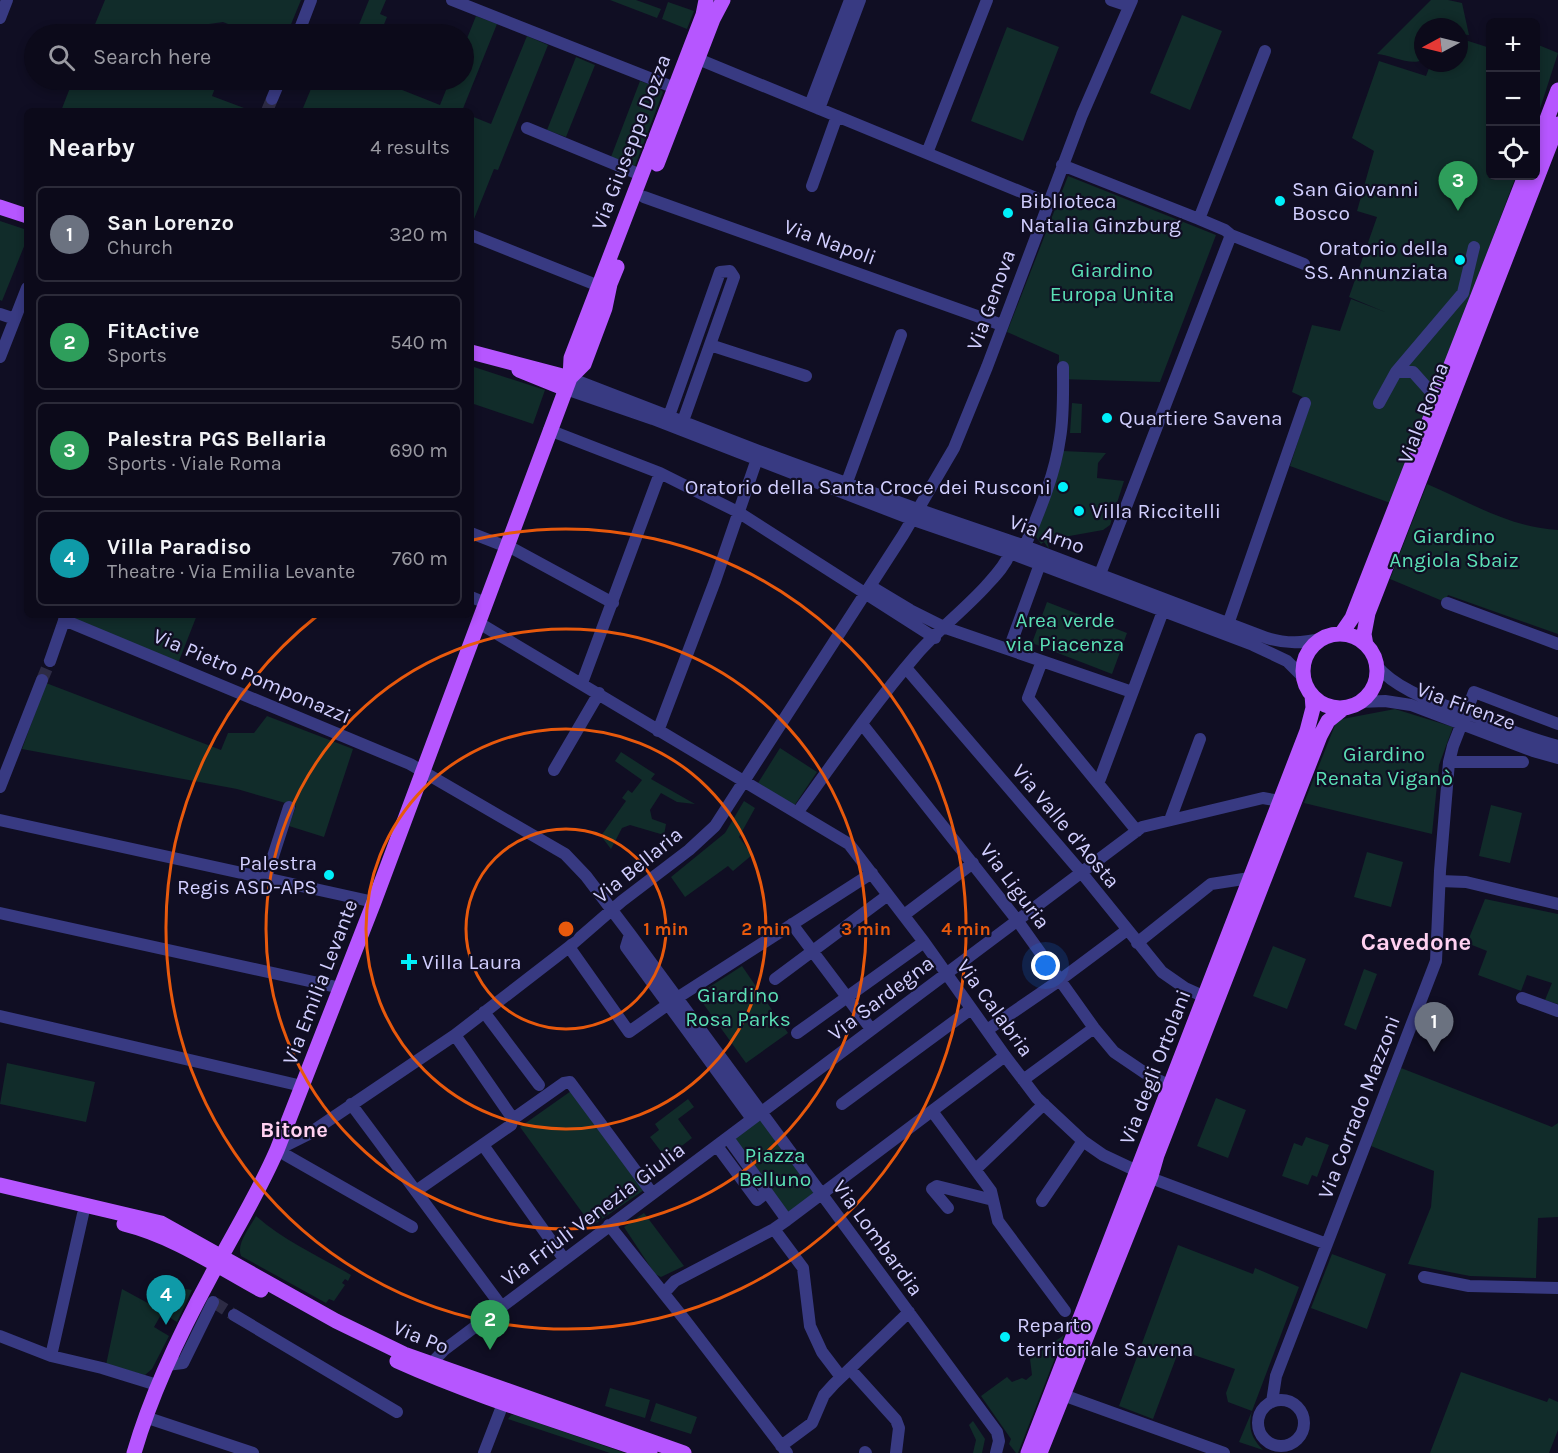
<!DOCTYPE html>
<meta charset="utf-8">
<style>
body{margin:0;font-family:Karla,sans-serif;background:#151323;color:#f1f3f6}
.controls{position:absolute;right:18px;top:18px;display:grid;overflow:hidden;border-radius:9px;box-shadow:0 3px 9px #0003}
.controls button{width:54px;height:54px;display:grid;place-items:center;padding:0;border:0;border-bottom:2px solid #2c2b39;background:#0c0a1a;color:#f1f3f6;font:30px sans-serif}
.compass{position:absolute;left:1414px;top:18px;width:54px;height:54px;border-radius:50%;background:#0c0a1a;box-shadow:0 3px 9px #0003;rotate:263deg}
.you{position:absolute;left:1046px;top:966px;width:21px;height:21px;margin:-15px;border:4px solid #fff;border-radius:50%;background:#1a73e8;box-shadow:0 0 0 9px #1a73e833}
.badge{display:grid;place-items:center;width:39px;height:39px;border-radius:50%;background:#8c9099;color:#fff;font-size:20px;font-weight:700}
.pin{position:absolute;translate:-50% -50px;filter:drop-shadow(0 2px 3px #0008)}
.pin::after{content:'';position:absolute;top:32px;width:21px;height:18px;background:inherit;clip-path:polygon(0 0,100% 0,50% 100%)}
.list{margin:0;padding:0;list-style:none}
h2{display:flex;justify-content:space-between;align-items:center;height:78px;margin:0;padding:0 24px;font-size:26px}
h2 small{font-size:20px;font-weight:400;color:#9a9aa2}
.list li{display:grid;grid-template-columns:39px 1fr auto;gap:18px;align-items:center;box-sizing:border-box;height:96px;margin:0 12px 12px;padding:0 12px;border:2px solid #2c2b39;border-radius:9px}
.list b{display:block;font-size:22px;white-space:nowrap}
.list p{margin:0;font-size:20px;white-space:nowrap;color:#9a9aa2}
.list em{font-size:20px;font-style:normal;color:#9a9aa2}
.icon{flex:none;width:33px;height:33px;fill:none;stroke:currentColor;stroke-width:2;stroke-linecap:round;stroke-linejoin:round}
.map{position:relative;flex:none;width:1558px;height:1453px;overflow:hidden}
.search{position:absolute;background:#0c0a1a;box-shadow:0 3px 9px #0003;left:24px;top:24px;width:450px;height:66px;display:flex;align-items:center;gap:15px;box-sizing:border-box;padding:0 21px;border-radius:33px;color:#9a9aa2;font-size:22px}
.panel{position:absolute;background:#0c0a1a;box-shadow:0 3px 9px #0003;left:24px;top:108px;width:450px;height:510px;border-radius:9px}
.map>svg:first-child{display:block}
.green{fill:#112c2a}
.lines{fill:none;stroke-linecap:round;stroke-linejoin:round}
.minor-tunnel{stroke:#2d2b44;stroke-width:12;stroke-dasharray:12 6;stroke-linecap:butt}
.minor{stroke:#383a82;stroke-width:12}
.major{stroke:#b656ff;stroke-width:15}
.ring{fill:none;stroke:#e8590c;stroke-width:3}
.poi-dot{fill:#00f0fa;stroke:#100e23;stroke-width:2}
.labels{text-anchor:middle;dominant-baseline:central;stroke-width:4.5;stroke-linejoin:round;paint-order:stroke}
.street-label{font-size:21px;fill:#d2cfff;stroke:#100e23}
.poi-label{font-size:21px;fill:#d2cfff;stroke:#100e23;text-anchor:start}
.park-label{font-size:21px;fill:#5be0b6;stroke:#100e23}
.neighbourhood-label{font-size:22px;font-weight:bold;fill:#ffd1f1;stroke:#100e23}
.quarter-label{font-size:24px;font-weight:bold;fill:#ffd1f1;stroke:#100e23}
.centre{fill:#e8590c;stroke:#100e23;stroke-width:3}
.ring-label{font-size:18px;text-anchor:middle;font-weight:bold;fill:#e8590c;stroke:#100e23;stroke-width:4.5;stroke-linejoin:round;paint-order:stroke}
</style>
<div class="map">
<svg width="1558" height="1453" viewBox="0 0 1558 1453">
<rect width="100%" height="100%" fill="#100e23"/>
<!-- green -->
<path class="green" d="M 105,0 L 301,0 L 287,34 L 253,34 L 223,22 L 209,24 L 201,34 L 91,34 Z
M 369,0 L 386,0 L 380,14 L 387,17 L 380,34 L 349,34 L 351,30 L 356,32 Z
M 610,0 L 636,0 L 661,9 L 657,18 Z
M 1431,0 L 1448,0 L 1462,3 L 1469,35 L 1459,34 L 1459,27 L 1423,27 L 1423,60 C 1410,66 1391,55 1377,54 Z
M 668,2 L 694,11 L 687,29 L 662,19 Z
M 1182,15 L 1222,31 L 1190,110 L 1150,93 Z
M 476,16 L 497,24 L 462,111 L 311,111 L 303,108 L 313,84 L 304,80 L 377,80 L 440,105 L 450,80 L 464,80 L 464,46 Z
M 1007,27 L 1059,47 L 1023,141 L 971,121 Z
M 527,36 L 548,45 L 498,170 L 494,169 L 472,224 L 471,116 L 491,124 Z
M 1459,38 L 1490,48 L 1490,176 L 1516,176 L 1393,504 L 1290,466 L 1311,401 L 1292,392 L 1312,325 L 1340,331 L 1351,299 L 1385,312 L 1349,297 L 1377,217 L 1357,211 L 1374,151 L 1352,138 L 1379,61 L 1426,76 L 1431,63 L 1459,63 Z
M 1536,44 L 1558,53 L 1536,121 Z
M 576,57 L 595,65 L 566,137 L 547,130 Z
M 73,80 L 218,80 L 212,96 L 252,111 L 61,111 Z
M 640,81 L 659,88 L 663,92 L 635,166 L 611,157 Z
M 1068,176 L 1216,235 L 1160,382 L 1059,379 L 1059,355 L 1007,332 Z
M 0,221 L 27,230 L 27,239 L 2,301 L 0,300 Z
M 471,366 L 545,390 L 533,424 L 471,403 Z
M 1072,403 L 1082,404 L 1081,433 L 1070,433 Z
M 1063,451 L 1106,453 L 1098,463 L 1097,478 L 1124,481 L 1110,525 L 1103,530 L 1047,540 L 1049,549 L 1044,542 L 1041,544 L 1032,531 Z
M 1427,484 C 1469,502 1511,528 1558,530 L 1558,634 L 1448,595 L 1445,602 L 1390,579 Z
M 1047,602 L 1127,633 L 1112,674 L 1032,643 Z
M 66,615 L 197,615 L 177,666 Z
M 46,683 L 221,750 L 228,733 L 254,733 L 267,716 L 353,749 L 324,837 L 289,826 L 296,806 L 237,789 L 22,749 Z
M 1395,709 L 1453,727 L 1439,765 L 1432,834 L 1304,803 L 1337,720 Z
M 780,748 L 817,772 L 794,806 L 758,783 Z
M 621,752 L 655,774 L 651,779 L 695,804 L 677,802 L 661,793 L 650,810 L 652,819 L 666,824 L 664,835 L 630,825 L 622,828 L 611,849 L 601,836 L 626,801 L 622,798 L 628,790 L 632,793 L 642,780 L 615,761 Z
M 744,801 L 755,808 L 739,837 L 752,855 L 733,871 L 728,866 L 685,897 L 671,877 L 725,833 Z
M 1491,805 L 1522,813 L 1510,863 L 1479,856 Z
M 1367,852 L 1403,862 L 1391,907 L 1354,897 Z
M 1485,899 L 1558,914 L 1558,1004 L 1545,1000 L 1552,983 L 1527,975 L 1521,991 L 1478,975 L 1487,951 L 1467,943 Z
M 1273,946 L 1306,959 L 1287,1009 L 1253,996 Z
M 742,966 L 788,1033 L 746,1063 L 697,995 Z
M 1364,969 L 1377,974 L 1356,1030 L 1344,1025 Z
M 7,1063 L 95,1082 L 86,1122 L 0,1104 Z
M 1401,1068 L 1552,1127 L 1558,1123 L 1558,1217 L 1538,1218 L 1536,1278 L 1470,1276 L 1408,1264 L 1431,1207 L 1434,1171 L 1371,1146 Z
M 571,1091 L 644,1190 L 592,1226 L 520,1127 Z
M 1216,1098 L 1246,1110 L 1228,1158 L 1197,1146 Z
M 688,1099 L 694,1107 L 678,1119 L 692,1138 L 666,1158 L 650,1137 L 659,1130 L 655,1124 Z
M 762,1112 L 823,1195 L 787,1220 L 728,1138 Z
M 1306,1137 L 1329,1145 L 1317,1177 L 1312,1175 L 1308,1185 L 1282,1176 L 1294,1143 L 1302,1146 Z
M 644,1213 L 684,1266 L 661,1277 L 655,1274 L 624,1227 Z
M 256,1216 C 284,1241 319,1256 351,1275 L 348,1281 L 345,1279 L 342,1283 L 345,1285 L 334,1301 L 329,1299 L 326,1303 L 241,1256 C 236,1244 250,1227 256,1216 Z
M 1178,1245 L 1253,1274 L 1255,1268 L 1299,1287 L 1252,1411 C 1248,1428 1251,1438 1263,1450 L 1239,1442 L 1252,1411 L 1228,1402 L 1226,1393 L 1235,1369 L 1179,1350 L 1153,1419 L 1119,1406 Z
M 1332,1254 L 1386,1274 L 1367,1329 L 1311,1308 Z
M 166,1286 L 192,1290 L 177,1322 L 162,1313 L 154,1327 L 169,1336 L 152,1369 L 145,1375 L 106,1365 L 122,1289 L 155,1307 Z
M 1064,1335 L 1018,1453 L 1016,1453 L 1009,1444 L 1011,1439 L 981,1396 L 1007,1377 L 1012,1382 L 1022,1378 L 1026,1380 L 1032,1375 L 1030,1359 Z
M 1461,1372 L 1547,1402 L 1549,1398 L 1558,1402 L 1558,1430 L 1549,1453 L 1430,1453 Z
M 610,1388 L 650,1400 L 645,1418 L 605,1406 Z
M 656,1403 L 697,1417 L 691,1434 L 650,1421 Z
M 511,1415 L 515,1415 L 625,1453 L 610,1453 L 508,1419 Z
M 973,1421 L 985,1439 L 982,1453 L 973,1453 L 976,1440 L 969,1425 Z"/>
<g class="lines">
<!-- minor-tunnel -->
<path class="minor-tunnel" d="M 267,111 L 272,99
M 42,680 L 50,661
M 215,1303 L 234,1315"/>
<!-- minor -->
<path class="minor" d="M 452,0 L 675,88
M 1111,0 L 1129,6
M 0,18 L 7,0
M 298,34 L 311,0
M 698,59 L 1048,203
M 272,99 L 280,80
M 810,105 L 850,0
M 819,109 L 860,0
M 527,128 L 641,175
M 927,153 L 987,0
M 1062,165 L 1199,219 L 1225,230 L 1231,235 L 1304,264
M 812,186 L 837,116
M 644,197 L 1002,325
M 1199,219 L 1265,51
M 471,235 L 599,286
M 0,314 L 15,319
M 710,345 L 806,376
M 0,357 L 27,288
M 1396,372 L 1463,293 L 1474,247
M 570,378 L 759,451 L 917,509 L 1025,546 L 1267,638 C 1287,644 1302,643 1322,639
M 566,389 L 653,419 L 911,519 L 1010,553 L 1253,645 L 1287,661 L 1304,678
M 1379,403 L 1396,372 L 1413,372 L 1438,400
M 669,416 L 720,272 L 730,271 L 734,277 L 683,421
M 549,430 L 660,473 L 738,512 L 935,638
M 847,482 L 901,335
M 471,533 L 507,547
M 508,546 L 613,603
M 1025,546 C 1039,512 1055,475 1060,438 C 1064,415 1063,391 1063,367
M 1100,574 L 1231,235
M 870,586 L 910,610 L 946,628 L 1132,692
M 471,597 L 486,603
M 1447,603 L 1558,644
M 64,620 L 410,764 L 565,854 L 586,876 L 630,934 L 997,1432 L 999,1441 L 996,1453
M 479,623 L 849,844 L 924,942 L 1005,1056 L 1037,1098 L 1083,1141 L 1103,1155 L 1156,1180 L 1327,1244
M 1226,630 L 1305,403
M 1009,649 L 1040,564
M 50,661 L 66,615
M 1042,661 L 1028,698 L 1137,831
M 1376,665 C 1399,693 1441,703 1474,716 C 1501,727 1529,739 1558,746
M 906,668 L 1081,872 L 1162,972 L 1185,988 L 1205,997
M 582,683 L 660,473
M 1359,702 L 1385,701 L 1411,705 L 1533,751 L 1558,758
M 862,724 L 1017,920 L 1094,1028 L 1114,1052 L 1145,1073 L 1170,1086
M 658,731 L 715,581 L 759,453
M 1449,762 L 1523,762
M 554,770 L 599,693
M 1097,781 L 1100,779 L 1163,611
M 0,787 L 42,680
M 797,813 C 836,759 874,704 917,654 C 938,630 964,610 986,586 C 995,576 1005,566 1010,553
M 0,820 L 374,902
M 1170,820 L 1200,739
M 266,878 L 289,807
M 1440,881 L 1466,882 L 1558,904
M 0,913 L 341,988
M 904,915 L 973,863
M 792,924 L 871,1029
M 630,934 L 626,947 L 752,1119
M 1137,943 L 1211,884 L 1250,878
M 569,947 L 629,1032 L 677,998 L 872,873
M 775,979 L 888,895
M 1522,998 L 1558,1011
M 484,1012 L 539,1085
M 0,1016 L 302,1086
M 987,1030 L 1060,980 L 1127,930
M 797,1033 L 924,942
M 455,1035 L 513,1119
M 1023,1080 L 1094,1028
M 351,1104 L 502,1307
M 842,1104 L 971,1009
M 932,1111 L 991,1191 L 998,1221 L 1065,1311
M 728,1138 L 787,1220
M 483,1145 L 564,1259
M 717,1146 L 757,1200 L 767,1192
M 277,1150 L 307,1135 L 455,1035 L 569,947 L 622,901 L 689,850 L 715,826 L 903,535 L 954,448 L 987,367 L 1082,115 L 1132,0
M 277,1150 L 412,1227
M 976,1169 L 1044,1104
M 416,1191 L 511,1125 L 513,1119 L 564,1083 L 570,1082 L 652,1193
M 1042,1201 L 1083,1141
M 948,1208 L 932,1189 L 937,1186 L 993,1200
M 609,1225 L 685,1320 L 787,1453
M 774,1229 L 803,1268 L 810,1326 L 822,1352 L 841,1377
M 1424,1277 L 1469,1286 L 1558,1288
M 664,1293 L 675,1281 L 774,1229 L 787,1220 L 1005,1056
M 234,1315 L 397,1412
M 0,1336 L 51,1356 L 102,1368 L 157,1385
M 51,1356 L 83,1214
M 166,1365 L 183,1363 L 213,1302
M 850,1369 L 896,1420 L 899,1428 L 896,1453
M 429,1370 L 431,1364 L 444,1350 L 1142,827 L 1263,798 L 1280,801
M 1063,1395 L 1224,1453
M1258 1423a23 23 0 1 1 46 0a23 23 0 1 1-46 0Z
M 1272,1402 L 1276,1376 L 1436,961 L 1440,871 L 1449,762 L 1453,746 L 1474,692 L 1558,724
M 145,1417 L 253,1453
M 781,1446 L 812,1423 L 824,1395 L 834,1384 L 909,1312
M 865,1452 L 866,1453
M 484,1453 L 506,1396"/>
<!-- major -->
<path class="major" d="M 1536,148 L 1558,90
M 657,164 L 713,19 L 723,0
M 0,207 L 27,216
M 471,352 L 570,378
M 519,370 L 566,389
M 570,378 L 584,364 L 605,308 L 610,284 L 617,267
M 1341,634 L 1352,618 L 1525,176
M1303 671a37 37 0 1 1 74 0a37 37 0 1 1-74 0Z
M 1366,645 L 1364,634 L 1368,613 L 1558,124
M 0,1185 L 161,1223 L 336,1321 L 404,1354 L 684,1453
M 124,1224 C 173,1236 217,1266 261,1290
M 397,1361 C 479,1398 565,1423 650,1453
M 134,1453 C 152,1391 180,1333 211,1276 C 233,1234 258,1194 277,1150 L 374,902 L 570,378 L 571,358 L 703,15 L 706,0
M 1028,1453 L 1307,731 L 1313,708 L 1312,695
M 1040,1453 L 1151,1176 L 1157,1155 L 1320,736 L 1328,721 L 1344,708"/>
</g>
<!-- distance rings -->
<g class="ring">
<circle cx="566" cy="929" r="100"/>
<circle cx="566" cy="929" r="200"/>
<circle cx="566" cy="929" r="300"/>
<path d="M473 540A400 400 0 1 1 317 616"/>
</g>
<!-- markers -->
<g class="poi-dot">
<circle cx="1280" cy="201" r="6"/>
<circle cx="1008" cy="213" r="6"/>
<circle cx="1460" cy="260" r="6"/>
<circle cx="1107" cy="418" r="6"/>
<circle cx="1063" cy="487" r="6"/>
<circle cx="1079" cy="511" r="6"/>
<circle cx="329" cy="875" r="6"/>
<path d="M406 953h6v6h6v6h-6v6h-6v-6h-6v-6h6z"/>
<circle cx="1005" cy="1337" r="6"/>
</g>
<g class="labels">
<!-- street labels -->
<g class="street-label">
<text transform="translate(631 142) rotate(-69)">Via Giuseppe Dozza</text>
<text transform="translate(830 242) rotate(20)">Via Napoli</text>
<text transform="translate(991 300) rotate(-70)">Via Genova</text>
<text transform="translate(1423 413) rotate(-69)">Viale Roma</text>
<text transform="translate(1047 534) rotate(20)">Via Arno</text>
<text transform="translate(252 676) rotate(23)">Via Pietro Pomponazzi</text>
<text transform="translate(1466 706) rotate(20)">Via Firenze</text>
<text transform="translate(1066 826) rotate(50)">Via Valle d'Aosta</text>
<text transform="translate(638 865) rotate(-39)">Via Bellaria</text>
<text transform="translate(1015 886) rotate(53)">Via Liguria</text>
<text transform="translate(320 982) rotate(-69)">Via Emilia Levante</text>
<text transform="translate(881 998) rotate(-37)">Via Sardegna</text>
<text transform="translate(995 1008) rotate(54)">Via Calabria</text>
<text transform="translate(1155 1067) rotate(-69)">Via degli Ortolani</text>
<text transform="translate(1359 1107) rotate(-69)">Via Corrado Mazzoni</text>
<text transform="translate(593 1214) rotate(-37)">Via Friuli Venezia Giulia</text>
<text transform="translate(878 1238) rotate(54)">Via Lombardia</text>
<text transform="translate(421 1337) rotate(22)">Via Po</text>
</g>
<!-- poi labels -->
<g class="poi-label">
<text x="1292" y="189">San Giovanni<tspan x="1292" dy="24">Bosco</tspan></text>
<text x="1020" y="201">Biblioteca<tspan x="1020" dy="24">Natalia Ginzburg</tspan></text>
<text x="1448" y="248" text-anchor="end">Oratorio della<tspan x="1448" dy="24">SS. Annunziata</tspan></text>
<text x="1119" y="418">Quartiere Savena</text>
<text x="1051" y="487" text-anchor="end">Oratorio della Santa Croce dei Rusconi</text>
<text x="1091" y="511">Villa Riccitelli</text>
<text x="317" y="863" text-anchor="end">Palestra<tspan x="317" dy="24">Regis ASD-APS</tspan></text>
<text x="422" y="962">Villa Laura</text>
<text x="1017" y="1325">Reparto<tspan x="1017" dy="24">territoriale Savena</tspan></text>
</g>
<!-- park labels -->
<g class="park-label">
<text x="1112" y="270">Giardino<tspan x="1112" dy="24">Europa Unita</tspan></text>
<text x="1454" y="536">Giardino<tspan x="1454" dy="24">Angiola Sbaiz</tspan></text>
<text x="1065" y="620">Area verde<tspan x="1065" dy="24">via Piacenza</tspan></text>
<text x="1384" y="754">Giardino<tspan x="1384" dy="24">Renata Viganò</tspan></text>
<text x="738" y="995">Giardino<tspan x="738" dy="24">Rosa Parks</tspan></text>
<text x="775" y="1155">Piazza<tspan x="775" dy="24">Belluno</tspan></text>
</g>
<!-- neighbourhood labels -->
<g class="neighbourhood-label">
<text x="294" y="1130">Bitone</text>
</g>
<!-- quarter labels -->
<g class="quarter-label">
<text x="1416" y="942">Cavedone</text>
</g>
</g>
<circle cx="566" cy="929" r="9" class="centre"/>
<g class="ring-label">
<text x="666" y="935">1 min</text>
<text x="766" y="935">2 min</text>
<text x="866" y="935">3 min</text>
<text x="966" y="935">4 min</text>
</g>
</svg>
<div class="controls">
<button>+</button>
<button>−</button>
<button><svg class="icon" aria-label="locate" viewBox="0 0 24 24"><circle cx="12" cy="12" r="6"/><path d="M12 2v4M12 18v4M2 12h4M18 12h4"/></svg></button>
</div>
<svg class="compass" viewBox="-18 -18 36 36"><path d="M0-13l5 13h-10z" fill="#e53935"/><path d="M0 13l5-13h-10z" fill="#9a9aa2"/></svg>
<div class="you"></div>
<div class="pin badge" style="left:1434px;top:1052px;background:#6b7280">1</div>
<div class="pin badge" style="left:490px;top:1350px;background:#2e9e5b">2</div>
<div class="pin badge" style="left:1458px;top:211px;background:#2e9e5b">3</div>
<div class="pin badge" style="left:166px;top:1325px;background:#0f9aa8">4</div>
<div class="search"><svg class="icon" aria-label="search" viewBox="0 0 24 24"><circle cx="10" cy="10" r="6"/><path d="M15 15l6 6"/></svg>Search here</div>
<section class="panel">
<h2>Nearby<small>4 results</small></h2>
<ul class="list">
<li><span class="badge" style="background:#6b7280">1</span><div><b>San Lorenzo</b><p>Church</p></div><em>320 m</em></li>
<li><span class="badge" style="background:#2e9e5b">2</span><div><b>FitActive</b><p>Sports</p></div><em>540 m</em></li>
<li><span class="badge" style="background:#2e9e5b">3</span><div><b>Palestra PGS Bellaria</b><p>Sports · Viale Roma</p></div><em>690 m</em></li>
<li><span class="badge" style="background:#0f9aa8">4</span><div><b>Villa Paradiso</b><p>Theatre · Via Emilia Levante</p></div><em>760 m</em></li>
</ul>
</section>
</div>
